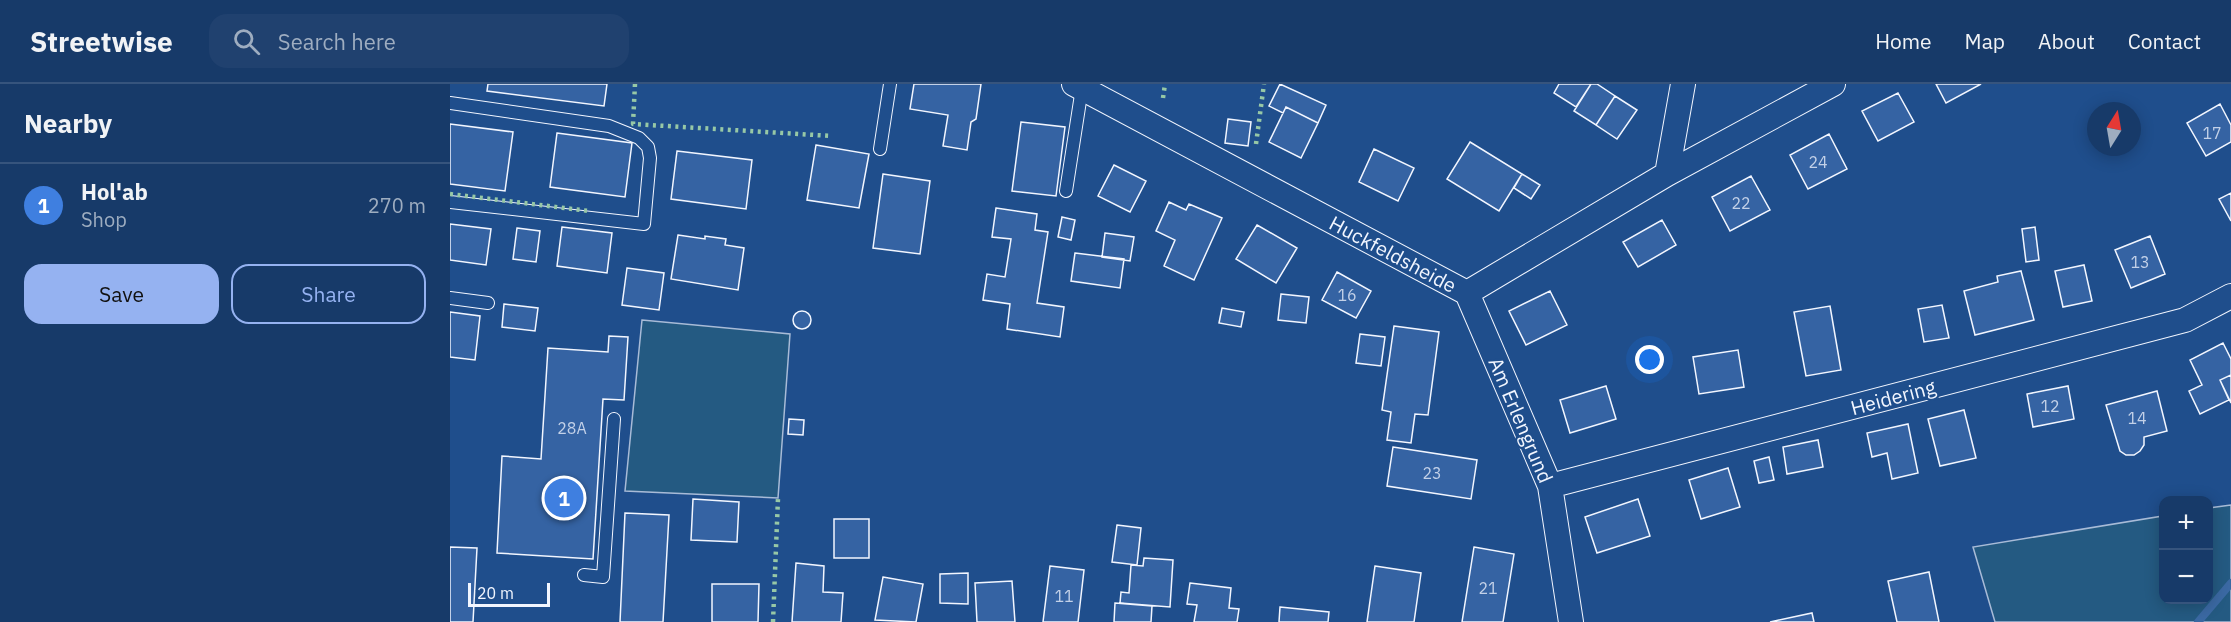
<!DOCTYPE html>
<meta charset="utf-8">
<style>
body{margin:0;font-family:"IBM Plex Sans",sans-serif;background:#20416f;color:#f1f3f6}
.controls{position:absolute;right:18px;bottom:18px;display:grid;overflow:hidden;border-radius:12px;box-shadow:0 3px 15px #0003}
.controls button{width:54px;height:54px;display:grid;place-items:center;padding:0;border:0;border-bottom:2px solid #36547d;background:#173a69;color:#f1f3f6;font:30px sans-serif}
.compass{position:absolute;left:1637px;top:18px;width:54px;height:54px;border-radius:50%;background:#173a69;box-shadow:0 3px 15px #0003;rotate:11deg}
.scale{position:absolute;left:18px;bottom:15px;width:82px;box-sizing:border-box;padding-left:6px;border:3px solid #f2f6ff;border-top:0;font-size:16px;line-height:21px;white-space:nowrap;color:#f2f6ff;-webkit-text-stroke:4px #1f4e8c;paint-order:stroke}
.you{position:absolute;left:1200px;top:276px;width:21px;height:21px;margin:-15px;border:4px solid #fff;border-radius:50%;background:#1a73e8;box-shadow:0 0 0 9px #1a73e833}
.badge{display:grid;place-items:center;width:39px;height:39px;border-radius:50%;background:#95b2f1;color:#fff;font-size:20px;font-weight:700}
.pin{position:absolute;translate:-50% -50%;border:3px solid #fff;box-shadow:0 2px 6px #0006}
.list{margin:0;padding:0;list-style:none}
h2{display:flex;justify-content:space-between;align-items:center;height:78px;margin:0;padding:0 24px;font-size:26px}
h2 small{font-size:20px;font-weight:400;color:#9eadc0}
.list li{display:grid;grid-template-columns:39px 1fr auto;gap:18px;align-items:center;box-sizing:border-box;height:84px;padding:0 24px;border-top:2px solid #36547d}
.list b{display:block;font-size:22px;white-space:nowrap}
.list p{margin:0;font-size:20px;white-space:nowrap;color:#9eadc0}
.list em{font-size:20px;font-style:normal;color:#9eadc0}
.actions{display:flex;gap:12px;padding:18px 24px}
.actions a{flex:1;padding:14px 0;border:2px solid #95b2f1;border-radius:18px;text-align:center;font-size:21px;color:#95b2f1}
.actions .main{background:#95b2f1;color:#111}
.icon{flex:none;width:33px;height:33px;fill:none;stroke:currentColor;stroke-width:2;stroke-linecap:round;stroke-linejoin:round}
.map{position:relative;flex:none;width:1781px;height:538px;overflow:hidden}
header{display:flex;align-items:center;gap:36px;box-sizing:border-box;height:84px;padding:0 30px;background:#173a69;border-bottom:2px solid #36547d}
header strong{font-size:28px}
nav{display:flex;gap:33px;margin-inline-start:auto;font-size:21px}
.search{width:420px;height:54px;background:#20416f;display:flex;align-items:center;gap:15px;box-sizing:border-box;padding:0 21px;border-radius:18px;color:#9eadc0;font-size:22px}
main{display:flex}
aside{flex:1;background:#173a69}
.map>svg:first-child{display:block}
.green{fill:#245a82;stroke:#a8bbd7;stroke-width:1.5}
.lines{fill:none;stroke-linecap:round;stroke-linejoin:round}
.stream{stroke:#3b69a3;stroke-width:8}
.building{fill:#3563a3;stroke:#f2f6ff;stroke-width:1.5}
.lane-casing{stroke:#f2f6ff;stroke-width:14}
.street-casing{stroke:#f2f6ff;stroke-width:26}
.lane{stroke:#1f4e8c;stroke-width:12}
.street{stroke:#1f4e8c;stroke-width:24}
.hedge{stroke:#97c8a6;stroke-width:4.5;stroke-dasharray:3 4.5;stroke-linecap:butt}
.labels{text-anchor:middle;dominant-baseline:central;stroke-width:4.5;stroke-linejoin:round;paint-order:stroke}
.number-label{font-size:16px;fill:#c3d1e8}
.street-label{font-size:20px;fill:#f2f6ff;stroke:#1f4e8c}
</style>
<header>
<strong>Streetwise</strong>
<div class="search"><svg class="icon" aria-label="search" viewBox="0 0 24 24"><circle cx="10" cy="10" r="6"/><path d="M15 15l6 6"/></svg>Search here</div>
<nav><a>Home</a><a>Map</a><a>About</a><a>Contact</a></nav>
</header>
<main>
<aside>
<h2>Nearby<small></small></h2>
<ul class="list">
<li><span class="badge" style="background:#3f7fe0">1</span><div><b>Hol'ab</b><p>Shop</p></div><em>270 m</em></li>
</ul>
<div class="actions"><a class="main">Save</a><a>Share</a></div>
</aside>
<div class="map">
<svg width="1781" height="538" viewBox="0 0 1781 538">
<rect width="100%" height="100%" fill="#1f4e8c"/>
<!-- green -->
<path class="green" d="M 192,236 L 340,250 L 328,414 L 175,407 Z
M 1781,421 L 1781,538 L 1545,538 L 1523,463 L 1713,432 L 1714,516 L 1758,516 L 1759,424 Z"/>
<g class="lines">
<!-- stream -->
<path class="stream" d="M 1748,538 L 1781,499"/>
</g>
<!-- building -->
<path class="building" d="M 38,0 L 157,0 L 154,22 L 37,7 Z
M 464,0 L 531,0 L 526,35 L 521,38 L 517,66 L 493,62 L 498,31 L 460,25 Z
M 830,0 L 876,21 L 868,39 L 836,23 L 833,29 L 819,22 Z
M 1109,0 L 1141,0 L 1126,23 L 1104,9 Z
M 1141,0 L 1147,0 L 1165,12 L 1146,41 L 1124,27 Z
M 1486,0 L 1531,0 L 1496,19 Z
M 1448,9 L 1464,38 L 1428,57 L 1412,27 Z
M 1165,12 L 1187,26 L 1167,55 L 1146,41 Z
M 1770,20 L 1781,41 L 1781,58 L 1756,72 L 1737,39 Z
M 836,23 L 868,39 L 851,74 L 819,58 Z
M 778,35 L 801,38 L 798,62 L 775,59 Z
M 571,38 L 615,43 L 606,112 L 562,107 Z
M 0,40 L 63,48 L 55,107 L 0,100 Z
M 107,49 L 182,59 L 175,113 L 100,103 Z
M 1379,50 L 1397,85 L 1358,105 L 1340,71 Z
M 1020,58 L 1072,90 L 1049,127 L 997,95 Z
M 366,61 L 419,70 L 409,124 L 357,116 Z
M 924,65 L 964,84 L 948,117 L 909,98 Z
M 227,67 L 302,76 L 296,125 L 221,115 Z
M 664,81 L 696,97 L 680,128 L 648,112 Z
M 433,90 L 480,97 L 470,170 L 423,164 Z
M 1072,90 L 1090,101 L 1081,115 L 1064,104 Z
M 1301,92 L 1320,126 L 1280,147 L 1262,113 Z
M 1781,109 L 1781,137 L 1769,115 Z
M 719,118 L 736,126 L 739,120 L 772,134 L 744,196 L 714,182 L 725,156 L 706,147 Z
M 546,124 L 587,130 L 585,146 L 598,148 L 587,219 L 614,223 L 610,253 L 557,245 L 560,220 L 533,216 L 537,190 L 555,193 L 561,155 L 542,153 Z
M 612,133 L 625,136 L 621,156 L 608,153 Z
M 1212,136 L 1226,161 L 1188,183 L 1173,158 Z
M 0,140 L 41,145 L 36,181 L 0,176 Z
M 807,141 L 847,164 L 826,199 L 786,175 Z
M 112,143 L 162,149 L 157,189 L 107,182 Z
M 1585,143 L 1589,176 L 1576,178 L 1572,145 Z
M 67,144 L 90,147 L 86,178 L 63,175 Z
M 655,149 L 684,153 L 680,177 L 652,173 Z
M 228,151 L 255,155 L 255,152 L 276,155 L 275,161 L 294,164 L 288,206 L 221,195 Z
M 1700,152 L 1715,190 L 1681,204 L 1665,166 Z
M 625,169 L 674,175 L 670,204 L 621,197 Z
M 1634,181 L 1642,217 L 1613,223 L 1605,187 Z
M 177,184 L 214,189 L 209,226 L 172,221 Z
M 1571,187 L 1584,236 L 1525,251 L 1514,207 L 1548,198 L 1547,192 Z
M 887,188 L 921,207 L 906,234 L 872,216 Z
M 1100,207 L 1117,241 L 1076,261 L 1059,227 Z
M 831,210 L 859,213 L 856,239 L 828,236 Z
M 54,220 L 88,224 L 85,247 L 52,243 Z
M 1492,221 L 1499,254 L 1474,258 L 1468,225 Z
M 1380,222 L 1391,286 L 1356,292 L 1344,228 Z
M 772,224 L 794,228 L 791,243 L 769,239 Z
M343 236a9 9 0 1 1 18 0a9 9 0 1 1-18 0Z
M 0,228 L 30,232 L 25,276 L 0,273 Z
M 944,242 L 989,248 L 978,331 L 965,330 L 961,359 L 937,356 L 941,328 L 932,326 Z
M 910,250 L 935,253 L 931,282 L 906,279 Z
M 159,252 L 178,253 L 174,316 L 153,315 L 143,475 L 47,469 L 52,372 L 91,375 L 98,264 L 158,268 Z
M 1773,259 L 1781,275 L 1781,291 L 1770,296 L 1779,316 L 1750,330 L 1739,307 L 1752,301 L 1740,276 Z
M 1288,266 L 1294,303 L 1249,310 L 1243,273 Z
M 1781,291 L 1781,319 L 1770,296 Z
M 1156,302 L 1166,335 L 1120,349 L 1110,316 Z
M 1618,302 L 1624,335 L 1583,343 L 1577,310 Z
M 1707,307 L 1717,347 L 1694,353 L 1694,361 L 1690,367 L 1684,371 L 1676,371 L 1670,367 L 1656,321 Z
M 1514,326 L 1526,374 L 1490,382 L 1478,335 Z
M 339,335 L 354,336 L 353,351 L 338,350 Z
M 1458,340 L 1468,389 L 1442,395 L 1437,369 L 1422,373 L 1417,349 Z
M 1368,356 L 1373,383 L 1337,390 L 1333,363 Z
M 943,363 L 1027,376 L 1021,415 L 937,402 Z
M 1319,373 L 1324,396 L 1309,399 L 1304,377 Z
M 1278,384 L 1290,423 L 1251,435 L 1239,396 Z
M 243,415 L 289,418 L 287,458 L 241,456 Z
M 1188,415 L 1200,452 L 1147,469 L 1135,433 Z
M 175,429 L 219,431 L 213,538 L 170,538 Z
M 384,435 L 419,435 L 419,474 L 384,474 Z
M 667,441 L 691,444 L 687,481 L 662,478 Z
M 0,463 L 27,464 L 23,538 L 0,538 Z
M 1024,463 L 1064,470 L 1053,538 L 1012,538 Z
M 694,474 L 723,476 L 720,523 L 670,519 L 671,508 L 679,509 L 681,481 L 693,482 Z
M 346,479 L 374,482 L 373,508 L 393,509 L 391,538 L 342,538 Z
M 600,482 L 634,486 L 628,538 L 593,538 Z
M 925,482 L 971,489 L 964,538 L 917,538 Z
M 1479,488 L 1489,538 L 1447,538 L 1438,497 Z
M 518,489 L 518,520 L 490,519 L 490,490 Z
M 433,493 L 473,500 L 466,538 L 425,536 Z
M 562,497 L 565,538 L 527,538 L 525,499 Z
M 740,499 L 781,504 L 779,524 L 789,525 L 787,538 L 744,538 L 747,521 L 737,520 Z
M 262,500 L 309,500 L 308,538 L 262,538 Z
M 665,519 L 702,522 L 701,538 L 664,538 Z
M 830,523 L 879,528 L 878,538 L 829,538 Z
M 1362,529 L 1364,538 L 1320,538 Z"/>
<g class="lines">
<!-- lane casing -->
<g class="lane-casing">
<path id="lane" d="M 0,19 L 159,42 L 189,54 L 198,63 L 200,74 L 194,140 L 0,118
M 430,65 L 440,0
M 616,107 L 632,4
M 0,214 L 38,219
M 134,491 L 153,493 L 164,335"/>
</g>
<!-- street casing -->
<g class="street-casing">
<path id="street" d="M 624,0 L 1017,209
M 1217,90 L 1233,0
M 1017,209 L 1217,90 L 1383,0
M 1017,209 L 1100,402 L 1121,538
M 1100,402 L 1735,236 L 1781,212"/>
</g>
<!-- lane -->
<use href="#lane" class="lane"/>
<!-- street -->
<use href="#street" class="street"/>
<!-- hedge -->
<path class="hedge" d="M 185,0 L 183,40 L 382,52
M 713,14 L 715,0
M 806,60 L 814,0
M 0,110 L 139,127
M 323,538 L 328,414"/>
</g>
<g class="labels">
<!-- number labels -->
<g class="number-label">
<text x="1762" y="49">17</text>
<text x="1368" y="78">24</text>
<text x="1291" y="119">22</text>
<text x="1690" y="178">13</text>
<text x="897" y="211">16</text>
<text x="1600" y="322">12</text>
<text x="1687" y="334">14</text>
<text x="122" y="344">28A</text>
<text x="982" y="389">23</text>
<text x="1038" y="504">21</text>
<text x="614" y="512">11</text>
</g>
<!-- street labels -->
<g class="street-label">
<text transform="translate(943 170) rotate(28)">Huckfeldsheide</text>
<text transform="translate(1443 313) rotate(-15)">Heidering</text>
<text transform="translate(1071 336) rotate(67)">Am Erlengrund</text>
</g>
</g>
</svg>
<div class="controls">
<button>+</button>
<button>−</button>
</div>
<svg class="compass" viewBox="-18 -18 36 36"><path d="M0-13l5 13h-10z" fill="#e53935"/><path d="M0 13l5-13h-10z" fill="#9eadc0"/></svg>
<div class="scale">20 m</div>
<div class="you"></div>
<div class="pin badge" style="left:114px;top:414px;background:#3f7fe0">1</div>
</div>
</main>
